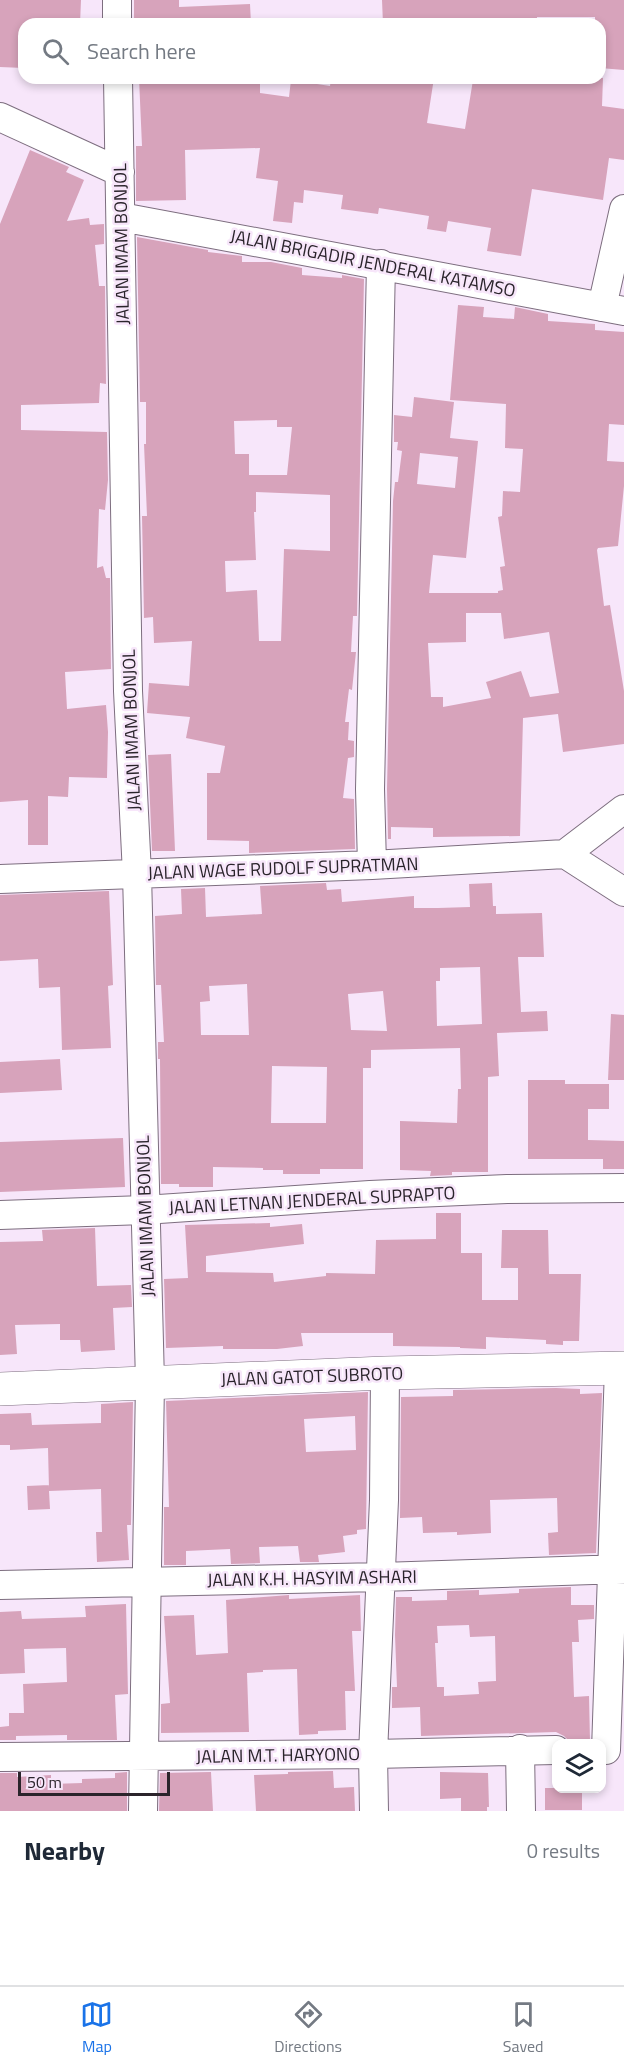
<!DOCTYPE html>
<style>
body{margin:0;font-family:"Titillium Web",sans-serif;background:#f2f2f3;color:#1f2937}
.controls{position:absolute;right:18px;bottom:18px;display:grid;overflow:hidden;border-radius:12px;box-shadow:0 3px 9px #0003}
.controls button{width:54px;height:54px;display:grid;place-items:center;padding:0;border:0;border-bottom:2px solid #e0e1e3;background:#fff;color:#1f2937;font:30px sans-serif}
.scale{position:absolute;left:18px;bottom:15px;width:152px;box-sizing:border-box;padding-left:6px;border:3px solid #2a242b;border-top:0;font-size:16px;line-height:21px;white-space:nowrap;color:#2a242b;-webkit-text-stroke:4px #f7e6fa;paint-order:stroke}
.list{margin:0;padding:0;list-style:none}
h2{display:flex;justify-content:space-between;align-items:center;height:78px;margin:0;padding:0 24px;font-size:26px}
h2 small{font-size:20px;font-weight:400;color:#747a83}
.icon{flex:none;width:33px;height:33px;fill:none;stroke:currentColor;stroke-width:2;stroke-linecap:round;stroke-linejoin:round}
.map{position:relative;flex:none;width:624px;height:1811px;overflow:hidden}
.search{position:absolute;background:#fff;box-shadow:0 3px 9px #0003;left:18px;right:18px;top:18px;height:66px;display:flex;align-items:center;gap:15px;box-sizing:border-box;padding:0 21px;border-radius:18px;color:#747a83;font-size:22px}
.sheet{height:174px;background:#fff}
nav{display:flex;justify-content:space-around;align-items:center;box-sizing:border-box;height:84px;border-top:2px solid #e0e1e3;background:#fff;font-size:16px;color:#747a83}
nav a{display:grid;justify-items:center;gap:3px}
nav .on{color:#1a73e8}
.map>svg:first-child{display:block}
.building{fill:#d7a3bb;fill-rule:evenodd}
.lines{fill:none;stroke-linecap:round;stroke-linejoin:round}
.minor-casing{stroke:#7d6e7f;stroke-width:30}
.major-casing{stroke:#7d6e7f;stroke-width:34}
.minor{stroke:#fff;stroke-width:28}
.major{stroke:#fff;stroke-width:33}
.labels{text-anchor:middle;dominant-baseline:central;stroke-width:5;stroke-linejoin:round;paint-order:stroke}
.street-label{font-size:18px;fill:#2a242b;stroke:#f7e6fa}
</style>
<div class="map">
<svg width="624" height="1811" viewBox="0 0 624 1811">
<rect width="100%" height="100%" fill="#f7e6fa"/>
<!-- building -->
<path class="building" d="M 0,0 L 81,0 L 80,24 L 24,24 L 24,68 L 0,67 Z
M 134,0 L 179,0 L 179,7 L 250,4 L 251,24 L 134,24 Z
M 382,0 L 624,0 L 624,70 L 600,68 L 600,24 L 595,24 L 595,17 L 537,17 L 537,24 L 383,24 Z
M 139,78 L 260,78 L 260,93 L 289,97 L 291,80 L 330,86 L 331,78 L 434,78 L 427,123 L 465,129 L 473,80 L 504,84 L 504,78 L 603,78 L 602,106 L 624,109 L 624,160 L 609,158 L 603,200 L 532,189 L 521,256 L 487,251 L 491,228 L 448,221 L 446,232 L 427,229 L 429,216 L 379,208 L 378,214 L 341,209 L 343,195 L 304,190 L 303,203 L 294,202 L 292,223 L 273,221 L 278,181 L 256,178 L 260,148 L 185,150 L 186,200 L 136,201 L 136,146 L 142,146 Z
M 30,150 L 69,167 L 66,172 L 84,180 L 67,221 L 89,218 L 90,225 L 104,224 L 104,244 L 95,245 L 99,286 L 105,286 L 106,384 L 100,383 L 99,403 L 21,405 L 21,430 L 107,432 L 108,480 L 105,510 L 99,509 L 97,568 L 103,566 L 106,578 L 110,578 L 111,669 L 65,672 L 67,709 L 106,705 L 108,732 L 107,778 L 69,777 L 68,797 L 48,796 L 48,845 L 28,845 L 28,800 L 0,802 L 0,224 Z
M 137,237 L 208,250 L 208,252 L 242,256 L 242,262 L 271,262 L 302,268 L 302,275 L 342,278 L 342,275 L 364,279 L 357,616 L 353,616 L 351,652 L 356,652 L 352,690 L 349,689 L 345,722 L 349,722 L 348,740 L 354,741 L 354,757 L 348,758 L 343,798 L 354,799 L 355,849 L 249,853 L 249,841 L 207,840 L 207,773 L 220,773 L 225,746 L 186,738 L 190,717 L 147,713 L 149,683 L 189,686 L 192,641 L 154,643 L 153,617 L 144,618 L 142,516 L 147,516 L 144,444 L 146,444 L 146,402 L 140,402 ZM 277,420 L 277,427 L 292,427 L 287,475 L 249,475 L 249,454 L 235,454 L 234,421 ZM 256,492 L 330,495 L 330,551 L 284,549 L 281,641 L 259,641 L 257,590 L 226,592 L 225,561 L 256,560 L 254,512 L 256,512 Z
M 458,305 L 484,307 L 483,317 L 514,319 L 515,307 L 548,314 L 548,321 L 595,324 L 595,330 L 624,332 L 624,425 L 609,424 L 607,461 L 624,462 L 624,486 L 618,546 L 598,548 L 597,550 L 604,606 L 610,605 L 624,691 L 624,744 L 563,752 L 558,714 L 523,718 L 520,836 L 433,837 L 433,828 L 391,827 L 391,839 L 388,839 L 387,789 L 393,501 L 395,482 L 398,482 L 402,451 L 397,450 L 398,442 L 394,442 L 394,415 L 412,417 L 414,397 L 454,402 L 450,438 L 478,441 L 466,558 L 433,555 L 429,593 L 498,593 L 498,591 L 503,590 L 500,567 L 505,566 L 498,517 L 502,516 L 503,491 L 520,492 L 523,449 L 505,448 L 506,404 L 450,400 ZM 420,453 L 458,457 L 455,488 L 417,484 ZM 466,613 L 501,613 L 504,639 L 549,632 L 559,693 L 530,697 L 521,671 L 486,682 L 491,698 L 443,707 L 443,697 L 431,697 L 428,643 L 466,642 Z
M 171,754 L 175,851 L 152,851 L 148,755 Z
M 326,883 L 327,890 L 341,889 L 342,902 L 414,896 L 414,908 L 438,908 L 470,907 L 469,884 L 492,883 L 493,906 L 496,906 L 496,914 L 542,913 L 544,957 L 518,957 L 521,1012 L 547,1011 L 548,1031 L 497,1033 L 499,1076 L 488,1077 L 488,1172 L 452,1172 L 452,1175 L 430,1176 L 431,1171 L 400,1170 L 400,1121 L 457,1123 L 458,1089 L 461,1089 L 460,1048 L 371,1050 L 371,1068 L 363,1068 L 363,1169 L 320,1169 L 320,1174 L 283,1174 L 283,1170 L 263,1170 L 263,1168 L 213,1167 L 213,1187 L 179,1187 L 179,1184 L 161,1184 L 160,1059 L 158,1059 L 158,1042 L 164,1042 L 161,985 L 156,985 L 155,916 L 182,914 L 181,889 L 205,888 L 206,917 L 262,914 L 260,886 ZM 480,967 L 482,1024 L 437,1026 L 436,981 L 440,981 L 440,968 ZM 247,984 L 249,1035 L 201,1035 L 200,1002 L 210,1001 L 209,986 ZM 383,991 L 387,1031 L 351,1030 L 348,994 ZM 272,1066 L 327,1067 L 326,1123 L 271,1123 Z
M 109,891 L 113,985 L 108,986 L 111,1048 L 62,1050 L 60,987 L 39,988 L 38,959 L 0,961 L 0,895 Z
M 611,1014 L 624,1015 L 624,1080 L 608,1080 Z
M 60,1059 L 62,1090 L 0,1093 L 0,1062 Z
M 528,1080 L 565,1080 L 565,1084 L 609,1084 L 609,1109 L 588,1109 L 588,1140 L 624,1141 L 624,1169 L 603,1169 L 603,1159 L 528,1159 Z
M 123,1138 L 125,1187 L 0,1192 L 0,1142 Z
M 436,1213 L 461,1213 L 461,1253 L 482,1253 L 482,1300 L 518,1300 L 518,1268 L 501,1268 L 502,1230 L 548,1230 L 549,1274 L 581,1274 L 579,1341 L 563,1341 L 563,1345 L 546,1344 L 546,1340 L 486,1337 L 486,1349 L 460,1348 L 460,1347 L 393,1346 L 393,1333 L 301,1333 L 303,1346 L 277,1349 L 223,1349 L 223,1346 L 166,1348 L 164,1279 L 188,1278 L 185,1225 L 270,1223 L 270,1227 L 302,1224 L 304,1244 L 206,1256 L 206,1272 L 273,1273 L 274,1282 L 326,1276 L 326,1273 L 375,1274 L 376,1240 L 436,1239 Z
M 95,1228 L 97,1286 L 131,1285 L 132,1307 L 113,1308 L 115,1350 L 81,1352 L 80,1340 L 60,1340 L 60,1324 L 15,1325 L 17,1354 L 0,1355 L 0,1242 L 43,1241 L 42,1230 Z
M 556,1388 L 580,1389 L 580,1394 L 602,1393 L 596,1553 L 549,1555 L 548,1533 L 558,1532 L 557,1498 L 490,1500 L 491,1533 L 457,1535 L 457,1532 L 423,1533 L 422,1517 L 400,1518 L 401,1397 L 453,1396 L 453,1390 Z
M 368,1392 L 366,1529 L 357,1530 L 357,1534 L 343,1536 L 345,1552 L 318,1555 L 319,1562 L 300,1562 L 298,1546 L 259,1547 L 260,1563 L 231,1564 L 230,1549 L 186,1551 L 186,1565 L 164,1565 L 164,1507 L 169,1507 L 166,1401 ZM 355,1416 L 356,1450 L 306,1452 L 304,1419 Z
M 133,1402 L 131,1525 L 127,1525 L 129,1560 L 97,1562 L 96,1532 L 102,1532 L 101,1489 L 49,1491 L 50,1509 L 28,1510 L 27,1486 L 49,1485 L 49,1489 L 48,1448 L 10,1450 L 10,1445 L 0,1445 L 0,1414 L 31,1413 L 32,1425 L 101,1423 L 101,1404 Z
M 571,1587 L 571,1605 L 594,1605 L 594,1619 L 578,1620 L 579,1642 L 572,1642 L 574,1697 L 589,1696 L 590,1741 L 570,1742 L 564,1736 L 556,1732 L 421,1736 L 420,1707 L 392,1708 L 392,1687 L 397,1687 L 395,1635 L 396,1597 L 412,1597 L 412,1601 L 447,1600 L 447,1591 L 479,1590 L 479,1595 L 519,1593 L 519,1589 ZM 469,1625 L 470,1637 L 495,1636 L 496,1681 L 478,1682 L 479,1694 L 444,1696 L 444,1687 L 437,1687 L 435,1643 L 438,1643 L 437,1626 Z
M 289,1595 L 289,1599 L 360,1595 L 361,1631 L 352,1631 L 355,1691 L 345,1691 L 346,1730 L 318,1731 L 318,1734 L 299,1735 L 297,1669 L 263,1670 L 263,1672 L 247,1673 L 249,1732 L 161,1733 L 161,1704 L 170,1703 L 164,1616 L 194,1615 L 196,1655 L 228,1653 L 226,1600 Z
M 126,1604 L 128,1694 L 115,1695 L 117,1740 L 67,1740 L 67,1735 L 16,1736 L 16,1740 L 0,1740 L 0,1727 L 9,1726 L 9,1713 L 24,1713 L 23,1684 L 67,1682 L 66,1648 L 24,1649 L 25,1673 L 0,1674 L 0,1612 L 21,1611 L 22,1619 L 86,1617 L 85,1606 Z
M 333,1771 L 334,1788 L 354,1787 L 355,1811 L 256,1811 L 254,1775 L 288,1774 L 288,1772 Z
M 127,1772 L 127,1811 L 0,1811 L 0,1773 L 17,1773 L 17,1777 L 51,1775 L 51,1784 L 82,1783 L 82,1779 L 115,1778 L 115,1773 Z
M 211,1772 L 213,1811 L 159,1811 L 160,1773 Z
M 440,1772 L 488,1773 L 489,1807 L 487,1807 L 487,1811 L 461,1811 L 461,1798 L 440,1799 Z
M 545,1788 L 582,1788 L 582,1810 L 545,1810 Z"/>
<g class="lines">
<!-- minor casing -->
<g class="minor-casing">
<path id="minor" d="M 117,0 L 117,24
M 118,78 L 128,691 L 137,874 L 150,1382 L 143,1811
M 0,117 L 120,172
M 121,217 L 624,311
M 602,307 L 624,209
M 565,854 L 624,892
M 372,865 L 370,789 L 381,264
M 0,879 L 372,865 L 565,854 L 624,809
M 0,1215 L 144,1210 L 370,1195 L 507,1189 L 624,1188
M 0,1585 L 381,1577 L 624,1569
M 520,1749 L 521,1811
M 606,1750 L 619,1368
M 0,1757 L 373,1754 L 556,1750
M 374,1811 L 373,1754 L 384,1500 L 385,1373"/>
</g>
<!-- major casing -->
<g class="major-casing">
<path id="major" d="M 0,1389 L 385,1373 L 624,1368"/>
</g>
<!-- minor -->
<use href="#minor" class="minor"/>
<!-- major -->
<use href="#major" class="major"/>
</g>
<g class="labels">
<!-- street labels -->
<g class="street-label">
<text transform="translate(121 244) rotate(-91)">JALAN IMAM BONJOL</text>
<text transform="translate(373 263) rotate(11)">JALAN BRIGADIR JENDERAL KATAMSO</text>
<text transform="translate(131 730) rotate(-92)">JALAN IMAM BONJOL</text>
<text transform="translate(283 868) rotate(-2)">JALAN WAGE RUDOLF SUPRATMAN</text>
<text transform="translate(312 1200) rotate(-3)">JALAN LETNAN JENDERAL SUPRAPTO</text>
<text transform="translate(145 1216) rotate(-92)">JALAN IMAM BONJOL</text>
<text transform="translate(312 1376) rotate(-2)">JALAN GATOT SUBROTO</text>
<text transform="translate(312 1578) rotate(-1)">JALAN K.H. HASYIM ASHARI</text>
<text transform="translate(278 1755) rotate(-1)">JALAN M.T. HARYONO</text>
</g>
</g>
</svg>
<div class="controls">
<button><svg class="icon" aria-label="layers" viewBox="0 0 24 24"><path d="M12 4l9 5-9 5-9-5zM3 14l9 5 9-5"/></svg></button>
</div>
<div class="scale">50 m</div>
<div class="search"><svg class="icon" aria-label="search" viewBox="0 0 24 24"><circle cx="10" cy="10" r="6"/><path d="M15 15l6 6"/></svg>Search here</div>
</div>
<section class="sheet">
<h2>Nearby<small>0 results</small></h2>
<ul class="list">
</ul>
</section>
<nav>
<a class="on"><svg class="icon" aria-label="map" viewBox="0 0 24 24"><path d="M3 6l6-2 6 2 6-2v14l-6 2-6-2-6 2zM9 4v14M15 6v14"/></svg>Map</a>
<a><svg class="icon" aria-label="directions" viewBox="0 0 24 24"><path d="M12 3l9 9-9 9-9-9zM9 14v-3h6M13 9l2 2-2 2"/></svg>Directions</a>
<a><svg class="icon" aria-label="saved" viewBox="0 0 24 24"><path d="M7 4h10v16l-5-4-5 4z"/></svg>Saved</a>
</nav>
